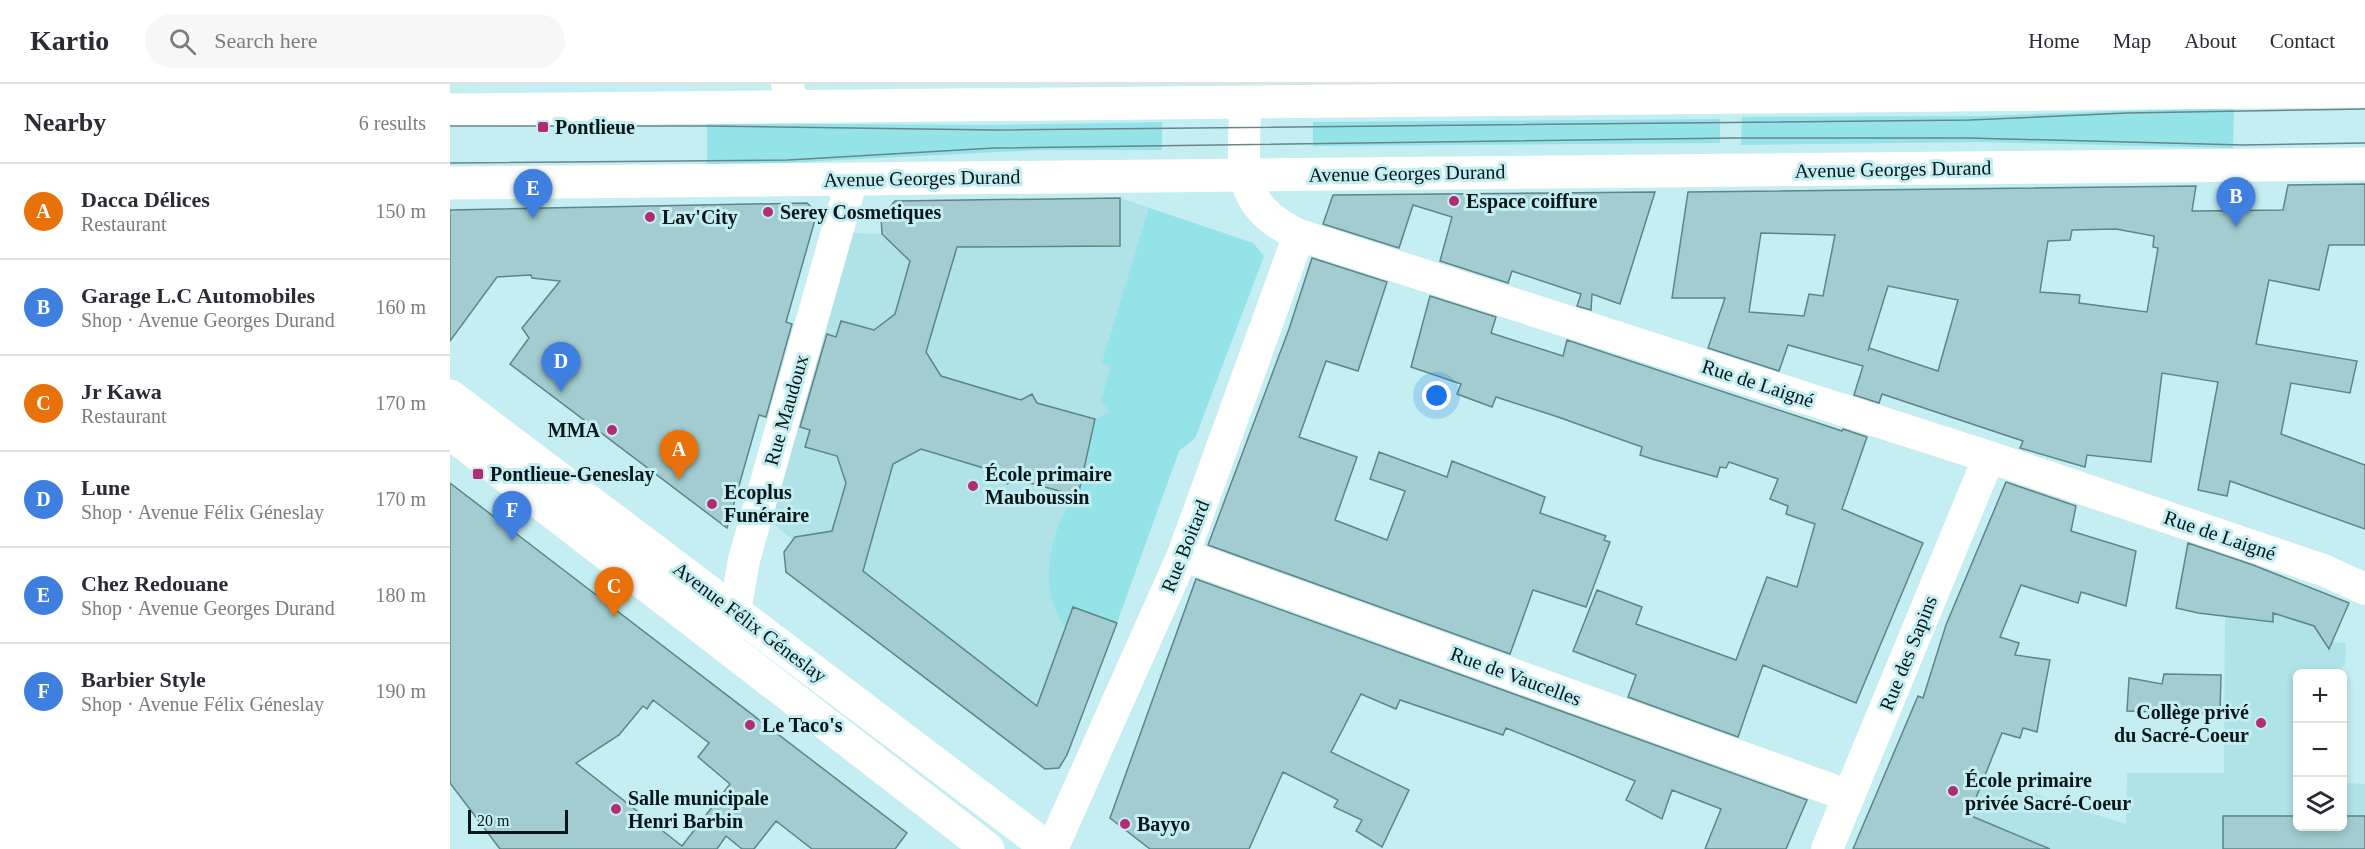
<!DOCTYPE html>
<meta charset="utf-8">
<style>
body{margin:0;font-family:Georgia,serif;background:#f7f7f7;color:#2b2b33}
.controls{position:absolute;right:18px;bottom:18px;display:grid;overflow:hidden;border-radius:9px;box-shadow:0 3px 9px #0003}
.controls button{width:54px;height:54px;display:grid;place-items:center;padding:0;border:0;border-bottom:2px solid #e1e1e2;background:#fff;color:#2b2b33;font:30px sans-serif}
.scale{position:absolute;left:18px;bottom:15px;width:100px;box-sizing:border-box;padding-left:6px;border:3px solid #071618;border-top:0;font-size:16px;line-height:21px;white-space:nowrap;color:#071618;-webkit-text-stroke:4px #c4eef2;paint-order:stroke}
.you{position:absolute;left:987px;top:312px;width:21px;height:21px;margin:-15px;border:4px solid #fff;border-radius:50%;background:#1a73e8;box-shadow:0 0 0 9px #1a73e833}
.badge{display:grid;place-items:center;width:39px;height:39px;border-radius:50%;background:#b12c74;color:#fff;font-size:20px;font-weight:700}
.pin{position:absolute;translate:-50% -50px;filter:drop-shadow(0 2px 3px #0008)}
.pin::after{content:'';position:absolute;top:32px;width:21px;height:18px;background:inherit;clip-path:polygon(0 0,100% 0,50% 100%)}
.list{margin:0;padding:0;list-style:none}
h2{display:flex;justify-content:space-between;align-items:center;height:78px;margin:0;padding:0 24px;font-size:26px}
h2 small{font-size:20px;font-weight:400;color:#7c7c81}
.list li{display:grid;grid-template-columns:39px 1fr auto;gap:18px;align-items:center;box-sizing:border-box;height:96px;padding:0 24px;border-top:2px solid #e1e1e2}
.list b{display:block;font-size:22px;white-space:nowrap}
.list p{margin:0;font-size:20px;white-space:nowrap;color:#7c7c81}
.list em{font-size:20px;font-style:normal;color:#7c7c81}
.icon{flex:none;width:33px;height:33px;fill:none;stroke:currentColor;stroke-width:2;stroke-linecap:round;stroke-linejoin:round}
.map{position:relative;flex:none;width:1915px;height:765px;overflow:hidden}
header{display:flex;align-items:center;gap:36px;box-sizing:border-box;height:84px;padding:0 30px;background:#fff;border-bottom:2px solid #e1e1e2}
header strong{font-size:28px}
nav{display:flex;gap:33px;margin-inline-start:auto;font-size:21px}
.search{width:420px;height:54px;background:#f7f7f7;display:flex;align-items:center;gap:15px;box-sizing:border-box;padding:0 21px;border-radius:33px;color:#7c7c81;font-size:22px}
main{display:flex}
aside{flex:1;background:#fff}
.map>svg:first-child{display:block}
.built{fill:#afe3e7}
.green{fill:#94e3e9}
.building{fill:#a2cccf;stroke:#5e8588;stroke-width:1.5;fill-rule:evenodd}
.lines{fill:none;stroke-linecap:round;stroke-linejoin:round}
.minor{stroke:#fff;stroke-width:32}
.secondary{stroke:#fff;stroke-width:33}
.tram{stroke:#698689;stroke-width:1.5}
.poi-dot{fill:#b12c74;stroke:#c4eef2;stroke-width:2}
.labels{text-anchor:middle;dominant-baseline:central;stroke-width:6;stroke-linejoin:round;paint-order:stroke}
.poi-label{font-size:20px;font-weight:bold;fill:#071618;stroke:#c4eef2;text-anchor:start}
.street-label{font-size:20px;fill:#071618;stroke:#c4eef2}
</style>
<header>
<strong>Kartio</strong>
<div class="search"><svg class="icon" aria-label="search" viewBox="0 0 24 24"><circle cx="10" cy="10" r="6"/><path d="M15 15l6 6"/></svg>Search here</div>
<nav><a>Home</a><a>Map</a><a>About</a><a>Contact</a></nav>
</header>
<main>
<aside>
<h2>Nearby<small>6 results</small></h2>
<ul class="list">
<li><span class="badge" style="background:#e8710a">A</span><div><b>Dacca Délices</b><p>Restaurant</p></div><em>150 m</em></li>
<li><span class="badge" style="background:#3f7fe0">B</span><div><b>Garage L.C Automobiles</b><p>Shop · Avenue Georges Durand</p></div><em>160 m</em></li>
<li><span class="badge" style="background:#e8710a">C</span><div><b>Jr Kawa</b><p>Restaurant</p></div><em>170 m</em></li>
<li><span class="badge" style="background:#3f7fe0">D</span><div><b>Lune</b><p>Shop · Avenue Félix Géneslay</p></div><em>170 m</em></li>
<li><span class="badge" style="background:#3f7fe0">E</span><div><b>Chez Redouane</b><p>Shop · Avenue Georges Durand</p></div><em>180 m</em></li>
<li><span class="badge" style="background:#3f7fe0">F</span><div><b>Barbier Style</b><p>Shop · Avenue Félix Géneslay</p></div><em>190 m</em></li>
</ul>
</aside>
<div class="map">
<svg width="1915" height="765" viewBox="0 0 1915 765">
<rect width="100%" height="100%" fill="#c4eef2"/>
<!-- built -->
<path class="built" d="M 670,114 L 803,159 L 814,172 L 745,354 L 729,367 L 617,671 L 609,684 L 595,685 L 336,488 L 334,468 L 343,456 L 321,438 L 403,149 L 431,150 L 431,133 L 445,117 Z
M 1854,501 L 1899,519 L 1882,558 L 1896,559 L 1895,582 L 1892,582 L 1892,589 L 1848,590 L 1848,742 L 1892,742 L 1893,699 L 1915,700 L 1915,765 L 1403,765 L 1535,691 L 1624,724 L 1676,740 L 1677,689 L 1774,689 L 1775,532 L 1823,538 L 1823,529 L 1841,533 Z"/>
<!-- green -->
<path class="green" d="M 1784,23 L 1783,64 L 1529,58 L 1291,61 L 1292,33 L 1532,32 Z
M 1270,35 L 1270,59 L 863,62 L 863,38 Z
M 712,38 L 712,66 L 590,66 L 331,79 L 257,80 L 257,39 L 543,41 Z
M 699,124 L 803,159 L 814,172 L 745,354 L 729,367 L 667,539 L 623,523 L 615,544 C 591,509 596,462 616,426 C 619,421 625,417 628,412 C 635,398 641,353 645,335 L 660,328 L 651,317 L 661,282 L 652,278 Z"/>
<!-- building -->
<path class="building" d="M 1915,100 L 1915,161 L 1879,161 L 1869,206 L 1819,196 L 1806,260 L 1907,277 L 1900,309 L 1841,299 L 1831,350 L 1915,381 L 1915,445 L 1780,397 L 1777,412 L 1748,406 L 1768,298 L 1712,289 L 1701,378 L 1637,371 L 1635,383 L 1570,364 L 1573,357 L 1432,310 L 1429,319 L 1404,311 L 1413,282 L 1338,261 L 1329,287 L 1258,264 L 1275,214 L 1222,214 L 1238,108 L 1746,102 L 1742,127 L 1833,126 L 1838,101 ZM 1666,145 L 1704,152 L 1703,163 L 1708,164 L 1697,228 L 1629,219 L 1630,211 L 1590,208 L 1598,157 L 1620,156 L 1622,146 ZM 1311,149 L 1385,151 L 1373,212 L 1359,210 L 1354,232 L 1299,228 ZM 1438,202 L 1508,216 L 1488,287 L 1419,264 L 1418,267 Z
M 1205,108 L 1170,220 L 1142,210 L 1141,226 L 1127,222 L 1131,210 L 1062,187 L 1058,199 L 990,177 L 1002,133 L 963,121 L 949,164 L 873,140 L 883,111 Z
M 670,114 L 670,162 L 507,163 L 476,268 L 491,292 L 571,316 L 582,310 L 587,319 L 645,335 L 628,412 L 565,395 L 557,400 L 550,389 L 471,365 L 443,380 L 413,487 L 587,622 L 623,523 L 667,539 L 617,671 L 609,684 L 595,685 L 336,488 L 334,468 L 345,453 L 382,447 L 396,399 L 387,372 L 355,363 L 360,346 L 350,343 L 377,250 L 386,253 L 391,237 L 424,246 L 445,230 L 460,177 L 432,150 L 431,133 L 445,117 Z
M 357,119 L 367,129 L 336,238 L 342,240 L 316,333 L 309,331 L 277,444 L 60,280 L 79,254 L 72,244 L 110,197 L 82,194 L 81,191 L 47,193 L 0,257 L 0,126 Z
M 862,174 L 937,198 L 908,287 L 876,277 L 849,353 L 907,373 L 885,436 L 937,456 L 955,407 L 920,395 L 929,368 L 997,393 L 1002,377 L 1095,413 L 1090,429 L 1156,452 L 1154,456 L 1160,458 L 1136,523 L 1083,506 L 1060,570 L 758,461 L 839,245 Z
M 980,212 L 1046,233 L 1041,249 L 1113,272 L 1117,256 L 1392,347 L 1393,345 L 1417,353 L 1392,425 L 1473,459 L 1406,619 L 1313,581 L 1288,653 L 1178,613 L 1186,591 L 1123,567 L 1147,506 L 1192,523 L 1186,540 L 1286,576 L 1317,493 L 1347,503 L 1365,440 L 1336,430 L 1338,422 L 1320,415 L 1328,395 L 1279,378 L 1276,384 L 1270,383 L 1267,393 L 1202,375 L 1190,371 L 1192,363 L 1108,333 L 1046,313 L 1042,323 L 1007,310 L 1011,300 L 961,283 Z
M 1556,398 L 1626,422 L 1621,447 L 1686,467 L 1676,522 L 1631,508 L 1628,519 L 1571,501 L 1550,553 L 1569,559 L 1565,571 L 1600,576 L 1595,602 L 1587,648 L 1573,644 L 1570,654 L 1552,649 L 1519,731 L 1600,765 L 1403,765 L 1468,612 L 1473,614 L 1496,541 Z
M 0,399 L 457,749 L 445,765 L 362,765 L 326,737 L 304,765 L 292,765 L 276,752 L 267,765 L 50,765 L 0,699 ZM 203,616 L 259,659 L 248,673 L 280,700 L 232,762 L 126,679 L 169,651 L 193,622 L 197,625 Z
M 1738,459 L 1803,481 L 1899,519 L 1879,565 L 1864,542 L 1823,529 L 1823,538 L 1748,529 L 1726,524 Z
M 746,495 L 1357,716 L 1336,765 L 1255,765 L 1271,725 L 1222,706 L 1212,735 L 1176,716 L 1185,697 L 1123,671 L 1056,644 L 1053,651 L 950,616 L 946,625 L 911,610 L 881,668 L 959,706 L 932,763 L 906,747 L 912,736 L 884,723 L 888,716 L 833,688 L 799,765 L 700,765 L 660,734 Z
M 1714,590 L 1771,591 L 1770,630 L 1677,627 L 1679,594 L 1712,600 Z
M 1773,732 L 1848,732 L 1848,742 L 1893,742 L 1893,732 L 1915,732 L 1915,765 L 1773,765 Z"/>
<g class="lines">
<!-- minor -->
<path class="minor" d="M 337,0 L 344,22
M 795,18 C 795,82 782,120 849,151 L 1539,373 L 1873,486 L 1915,505
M 733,471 L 1399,712
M 271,545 L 285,527 L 294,476 L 402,95
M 602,765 L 733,471 L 849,151
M 1377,765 L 1539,373"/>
<!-- secondary -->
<path class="secondary" d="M 0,26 L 1915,7
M 0,99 L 1915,80
M 0,312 L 599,765
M 0,349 L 538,765"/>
<!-- tram -->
<path class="tram" d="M 0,42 L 258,42 L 545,46 L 1520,36 L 1677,29 L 1915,25
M 0,79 L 338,76 L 544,64 L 1281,54 L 1519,54 L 1793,61 L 1915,59"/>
</g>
<!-- markers -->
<g class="poi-dot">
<rect x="87" y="37" width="12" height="12" rx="3"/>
<circle cx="1004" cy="117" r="6"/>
<circle cx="318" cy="128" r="6"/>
<circle cx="200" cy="133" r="6"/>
<circle cx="162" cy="346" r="6"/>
<rect x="22" y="384" width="12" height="12" rx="3"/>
<circle cx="523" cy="402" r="6"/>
<circle cx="262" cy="420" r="6"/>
<circle cx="1811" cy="639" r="6"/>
<circle cx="300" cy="641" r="6"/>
<circle cx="1503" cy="707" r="6"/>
<circle cx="166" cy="725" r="6"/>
<circle cx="675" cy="740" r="6"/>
</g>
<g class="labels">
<!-- poi labels -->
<g class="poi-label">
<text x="105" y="43">Pontlieue</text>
<text x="1016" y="117">Espace coiffure</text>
<text x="330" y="128">Serey Cosmetiques</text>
<text x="212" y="133">Lav'City</text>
<text x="150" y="346" text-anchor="end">MMA</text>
<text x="40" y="390">Pontlieue-Geneslay</text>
<text x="535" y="390">École primaire<tspan x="535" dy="23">Mauboussin</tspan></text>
<text x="274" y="408">Ecoplus<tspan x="274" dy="23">Funéraire</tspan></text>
<text x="1799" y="628" text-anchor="end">Collège privé<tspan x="1799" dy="23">du Sacré-Coeur</tspan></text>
<text x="312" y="641">Le Taco's</text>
<text x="1515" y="696">École primaire<tspan x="1515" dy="23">privée Sacré-Coeur</tspan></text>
<text x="178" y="714">Salle municipale<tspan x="178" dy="23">Henri Barbin</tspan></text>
<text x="687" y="740">Bayyo</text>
</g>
<!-- street labels -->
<g class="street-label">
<text transform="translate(1443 85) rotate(-1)">Avenue Georges Durand</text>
<text transform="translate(957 89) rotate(-1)">Avenue Georges Durand</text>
<text transform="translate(472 94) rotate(-1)">Avenue Georges Durand</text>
<text transform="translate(1308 299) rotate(18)">Rue de Laigné</text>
<text transform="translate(336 326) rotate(-74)">Rue Maudoux</text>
<text transform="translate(1770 451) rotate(19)">Rue de Laigné</text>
<text transform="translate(735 462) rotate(-68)">Rue Boitard</text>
<text transform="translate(300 538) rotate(37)">Avenue Félix Géneslay</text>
<text transform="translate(1458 569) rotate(-68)">Rue des Sapins</text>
<text transform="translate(1066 592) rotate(20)">Rue de Vaucelles</text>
</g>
</g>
</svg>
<div class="controls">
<button>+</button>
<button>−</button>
<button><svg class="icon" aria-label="layers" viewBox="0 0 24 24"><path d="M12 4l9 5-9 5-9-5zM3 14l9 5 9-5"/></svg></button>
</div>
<div class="scale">20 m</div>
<div class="you"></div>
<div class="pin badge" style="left:229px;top:396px;background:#e8710a">A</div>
<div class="pin badge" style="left:1786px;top:143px;background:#3f7fe0">B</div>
<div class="pin badge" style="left:164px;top:533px;background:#e8710a">C</div>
<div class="pin badge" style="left:111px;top:308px;background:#3f7fe0">D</div>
<div class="pin badge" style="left:83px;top:135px;background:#3f7fe0">E</div>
<div class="pin badge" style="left:62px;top:457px;background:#3f7fe0">F</div>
</div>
</main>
